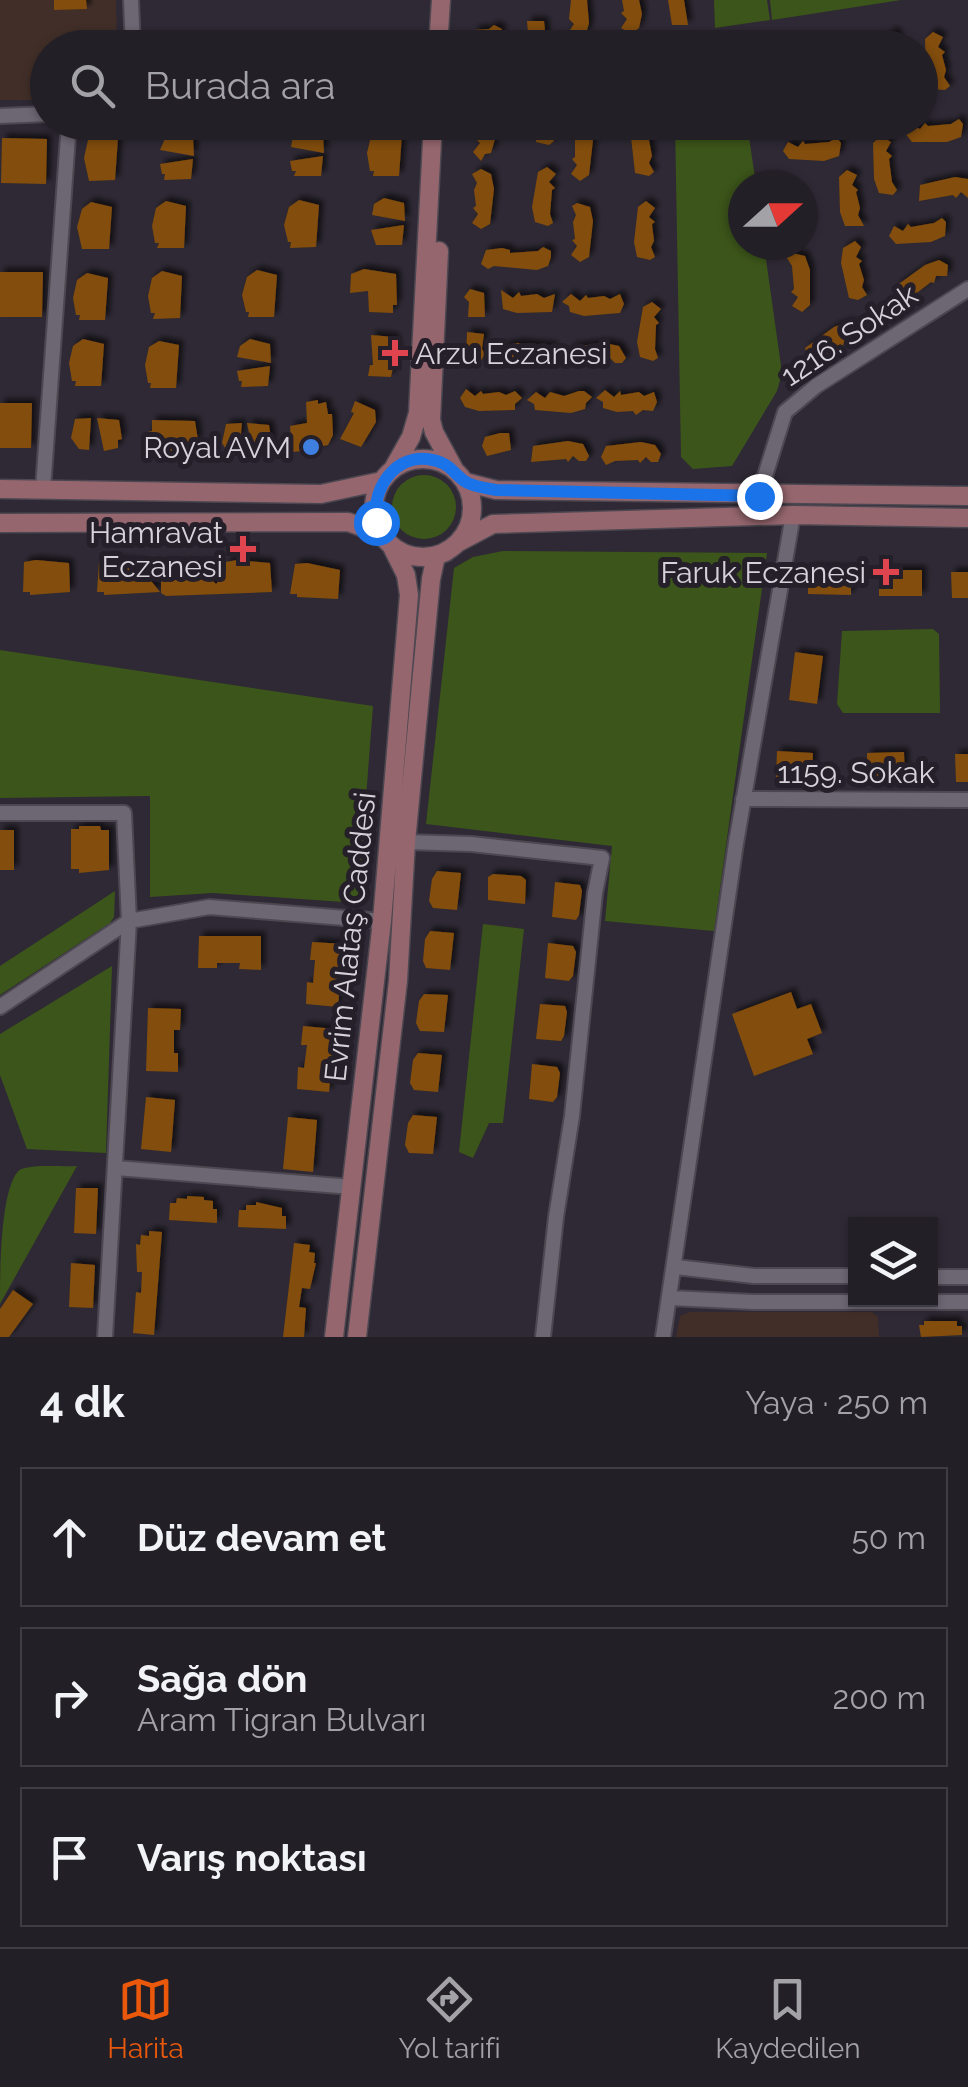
<!DOCTYPE html>
<html lang="tr">
<meta charset="utf-8">
<style>
body{margin:0;font-family:Raleway,sans-serif;background:#2e2c33;color:#f1f3f6}
.controls{position:absolute;right:30px;bottom:30px;display:grid;overflow:hidden;border-radius:0px;box-shadow:0 2px 8px #0004}
.controls button{width:90px;height:90px;display:grid;place-items:center;padding:0;border:0;border-bottom:2px solid #3f3d44;background:#221f27;color:#f1f3f6;font:50px sans-serif}
.compass{position:absolute;left:728px;top:170px;width:90px;height:90px;border-radius:50%;background:#221f27;box-shadow:0 2px 8px #0004;rotate:69deg}
.stop{position:absolute;width:30px;height:30px;margin:-22px;border:8px solid #1a73e8;border-radius:50%;background:#fff}
.stop.end{background:#1a73e8;border-color:#fff;box-shadow:0 2px 10px #0008}
.list{margin:0;padding:0;list-style:none}
h2{display:flex;justify-content:space-between;align-items:center;height:130px;margin:0;padding:0 40px;font-size:42px}
h2 small{font-size:32px;font-weight:400;color:#a2a2a7}
.list li{display:grid;grid-template-columns:65px 1fr auto;gap:30px;align-items:center;box-sizing:border-box;height:140px;margin:0 20px 20px;padding:0 20px;border:2px solid #3f3d44;border-radius:0px}
.list b{display:block;font-size:38px;white-space:nowrap}
.list p{margin:0;font-size:32px;white-space:nowrap;color:#a2a2a7}
.list em{font-size:32px;font-style:normal;color:#a2a2a7}
.icon{flex:none;width:55px;height:55px;fill:none;stroke:currentColor;stroke-width:2;stroke-linecap:round;stroke-linejoin:round}
.map{position:relative;flex:none;width:968px;height:1337px;overflow:hidden}
.search{position:absolute;background:#221f27;box-shadow:0 2px 8px #0004;left:30px;right:30px;top:30px;height:110px;display:flex;align-items:center;gap:25px;box-sizing:border-box;padding:0 35px;border-radius:55px;color:#a2a2a7;font-size:38px}
.sheet{height:610px;background:#221f27}
nav{display:flex;justify-content:space-around;align-items:center;box-sizing:border-box;height:140px;border-top:2px solid #3f3d44;background:#221f27;font-size:28px;color:#a2a2a7}
nav a{display:grid;justify-items:center;gap:5px}
nav .on{color:#ea580c}
.map>svg:first-child{display:block}
.education{fill:#412e28}
.green{fill:#3c551a}
.building{fill:#824d0b;filter:url(#shadow)}
.lines{fill:none;stroke-linecap:round;stroke-linejoin:round}
.street-casing{stroke:#4c4750;stroke-width:18}
.secondary-casing{stroke:#4c4750;stroke-width:21}
.street{stroke:#6d6773;stroke-width:14}
.secondary{stroke:#95666e;stroke-width:18}
.route{stroke:#1a73e8;stroke-width:12}
.health-dot{fill:#e0444e;stroke:#251f2a;stroke-width:4}
.shop-dot{fill:#3f7fe0;stroke:#251f2a;stroke-width:4}
.labels{text-anchor:middle;dominant-baseline:central;stroke-width:10;stroke-linejoin:round;paint-order:stroke}
.street-label{font-size:30px;fill:#d6d2d9;stroke:#251f2a}
.poi-label{font-size:30px;fill:#d6d2d9;stroke:#251f2a;text-anchor:end}
</style>
<div class="map">
<svg width="968" height="1337" viewBox="0 0 968 1337">
<defs>
<filter id="shadow"><feDropShadow dx="4.5" dy="-4.5" stdDeviation="2.5" flood-color="#0009"/></filter>
</defs>
<rect width="100%" height="100%" fill="#2e2934"/>
<!-- education -->
<path class="education" d="M 0,0 L 116,0 L 117,47 L 48,48 L 47,100 L 0,100 Z
M 689,1312 L 872,1312 L 878,1317 L 879,1337 L 676,1337 L 680,1316 Z"/>
<!-- green -->
<path class="green" d="M 714,0 L 767,0 L 770,20 L 715,28 Z
M 770,0 L 901,0 L 772,20 Z
M 675,123 L 747,123 L 756,185 L 743,185 L 743,245 L 764,245 L 782,373 L 777,391 L 732,466 L 693,469 L 681,457 Z
M392 507a32 32 0 1 1 64 0a32 32 0 1 1-64 0Z
M 503,551 L 767,553 L 714,931 L 605,921 L 612,846 L 426,824 L 454,568 L 473,557 Z
M 933,629 L 939,634 L 940,713 L 843,713 L 837,704 L 842,631 Z
M 0,650 L 373,706 L 358,903 L 213,893 L 150,897 L 150,796 L 0,798 Z
M 115,891 L 114,917 L 110,923 L 0,995 L 0,966 Z
M 483,924 L 524,929 L 503,1123 L 489,1123 L 473,1158 L 459,1152 Z
M 112,966 L 106,1153 L 27,1149 L 0,1075 L 0,1034 Z
M 77,1166 L 0,1304 C 0,1273 0,1182 21,1169 C 37,1164 61,1167 77,1166 Z"/>
<!-- building -->
<path class="building" d="M 54,0 L 86,0 L 87,9 L 54,10 Z
M 571,0 L 587,0 L 589,23 L 586,34 L 577,40 L 568,33 L 574,24 L 569,19 Z
M 622,0 L 639,0 L 642,14 L 639,28 L 631,34 L 621,28 L 627,19 L 621,13 L 624,11 Z
M 668,0 L 684,0 L 688,25 L 672,25 Z
M 527,21 L 544,21 L 547,48 L 529,45 Z
M 494,25 L 502,29 L 499,43 L 475,47 L 474,30 L 489,29 Z
M 893,31 L 898,35 L 897,48 L 851,48 L 851,44 L 885,37 Z
M 933,32 L 943,37 L 938,47 L 945,52 L 942,55 L 946,70 L 944,77 L 950,86 L 945,90 L 931,89 L 926,74 L 925,39 Z
M 959,119 L 963,124 L 961,137 L 947,142 L 912,142 L 905,133 L 911,124 L 920,129 L 925,123 L 928,126 L 951,124 Z
M 477,122 L 494,122 L 495,139 L 491,153 L 485,154 L 481,161 L 473,152 L 480,143 L 474,137 L 477,135 Z
M 529,122 L 554,122 L 550,133 L 554,141 L 549,145 L 536,142 L 536,131 Z
M 571,122 L 590,125 L 593,140 L 589,175 L 580,181 L 571,174 L 577,165 L 572,159 L 575,157 L 575,134 Z
M 634,122 L 656,122 L 646,132 L 652,138 L 649,140 L 652,156 L 649,163 L 654,172 L 649,176 L 635,173 L 631,137 Z
M 303,129 L 323,134 L 324,153 L 291,147 L 293,136 Z
M 381,129 L 402,134 L 399,176 L 373,176 L 374,171 L 370,171 L 367,153 L 371,136 Z
M 181,132 L 181,136 L 193,137 L 194,156 L 160,150 L 167,134 Z
M 106,133 L 106,137 L 118,138 L 115,180 L 89,181 L 84,158 L 88,140 L 92,135 Z
M 881,136 L 891,142 L 886,151 L 892,156 L 889,159 L 892,182 L 897,190 L 893,195 L 879,193 L 874,179 L 873,143 Z
M 2,138 L 47,139 L 46,184 L 1,183 Z
M 837,138 L 841,143 L 839,156 L 824,161 L 789,159 L 783,151 L 788,142 L 798,147 L 803,141 L 805,144 L 829,142 Z
M 323,156 L 321,176 L 294,176 L 296,171 L 292,171 L 290,161 Z
M 193,159 L 191,179 L 164,180 L 165,174 L 162,174 L 160,164 Z
M 547,167 L 556,174 L 549,182 L 555,188 L 552,190 L 550,214 L 553,223 L 548,226 L 535,222 L 532,207 L 538,172 Z
M 481,169 L 491,174 L 494,189 L 490,224 L 481,229 L 472,223 L 478,214 L 473,208 L 476,206 L 474,190 L 477,183 L 472,174 Z
M 847,170 L 857,175 L 852,185 L 858,190 L 856,192 L 860,208 L 858,215 L 864,226 L 845,226 L 840,212 L 839,177 Z
M 955,177 L 968,179 L 968,198 L 961,192 L 956,198 L 953,195 L 919,201 L 920,185 Z
M 384,198 L 404,203 L 405,221 L 372,215 L 374,204 Z
M 299,200 L 319,205 L 316,247 L 290,248 L 291,242 L 288,242 L 284,225 L 289,207 Z
M 166,201 L 186,206 L 184,248 L 157,248 L 159,243 L 155,243 L 152,226 L 156,208 Z
M 646,201 L 655,208 L 649,217 L 655,222 L 652,224 L 654,241 L 651,247 L 655,257 L 650,260 L 637,257 L 634,242 L 638,207 Z
M 91,202 L 112,207 L 109,249 L 82,249 L 77,227 L 82,209 Z
M 577,203 L 590,207 L 593,221 L 589,257 L 580,262 L 571,255 L 577,246 L 572,240 L 575,239 L 573,222 L 576,215 L 572,206 Z
M 942,218 L 946,222 L 945,236 L 931,242 L 896,244 L 889,236 L 894,226 L 903,231 L 908,224 L 911,227 L 934,223 Z
M 404,225 L 402,245 L 376,245 L 371,230 Z
M 855,241 L 861,247 L 856,257 L 862,261 L 859,264 L 864,280 L 862,287 L 867,295 L 858,300 L 849,298 L 841,263 L 843,248 Z
M 543,247 L 551,251 L 551,257 L 548,266 L 537,270 L 494,266 L 488,269 L 481,264 L 486,250 L 502,248 L 510,250 L 510,253 L 538,251 Z
M 792,253 L 805,256 L 810,270 L 810,305 L 802,312 L 792,306 L 798,297 L 791,292 L 794,289 L 792,266 L 787,258 Z
M 939,260 L 948,265 L 947,276 L 936,276 L 934,283 L 931,282 L 918,292 L 911,294 L 906,302 L 900,300 L 896,286 L 925,265 Z
M 364,269 L 396,274 L 397,305 L 393,305 L 393,313 L 369,312 L 368,291 L 350,293 L 351,274 Z
M 257,270 L 277,275 L 274,317 L 248,317 L 249,312 L 246,312 L 242,295 L 247,277 Z
M 162,271 L 182,276 L 180,318 L 153,319 L 155,313 L 151,313 L 148,296 L 152,278 Z
M 0,272 L 43,272 L 42,317 L 0,317 Z
M 87,273 L 108,278 L 105,320 L 79,320 L 80,315 L 76,315 L 73,298 L 77,280 Z
M 470,289 L 484,293 L 485,317 L 468,317 L 469,302 L 464,297 Z
M 501,290 L 513,298 L 519,292 L 521,296 L 537,294 L 544,298 L 555,294 L 552,312 L 517,313 L 503,309 Z
M 571,294 L 580,301 L 586,295 L 588,298 L 604,296 L 610,299 L 620,294 L 624,304 L 620,313 L 584,316 L 570,312 L 569,306 L 562,302 Z
M 652,302 L 661,309 L 654,317 L 659,323 L 656,325 L 655,349 L 658,358 L 653,361 L 640,357 L 637,342 L 643,307 Z
M 848,322 L 857,327 L 856,338 L 845,338 L 843,346 L 840,344 L 827,354 L 820,355 L 814,364 L 809,361 L 805,348 L 834,327 Z
M 467,332 L 484,334 L 482,349 L 485,354 L 480,362 L 466,356 Z
M 371,335 L 394,337 L 397,348 L 391,377 L 368,376 L 370,365 L 373,365 Z
M 83,339 L 104,344 L 101,386 L 75,386 L 76,381 L 72,381 L 69,363 L 73,346 Z
M 250,339 L 270,344 L 271,363 L 237,357 L 240,346 Z
M 159,341 L 179,345 L 176,388 L 150,388 L 151,383 L 148,383 L 145,365 L 149,347 Z
M 518,343 L 553,346 L 557,365 L 549,363 L 544,358 L 538,364 L 536,361 L 520,363 L 513,360 L 504,365 L 498,357 L 503,346 Z
M 605,343 L 619,346 L 626,358 L 622,363 L 615,363 L 610,358 L 604,364 L 602,361 L 578,362 L 567,366 L 570,347 Z
M 270,366 L 268,386 L 241,387 L 242,381 L 239,381 L 237,371 Z
M 466,389 L 475,396 L 481,391 L 483,394 L 499,392 L 506,395 L 515,391 L 522,398 L 515,404 L 515,410 L 479,411 L 465,407 L 460,398 Z
M 605,390 L 614,397 L 620,391 L 621,395 L 639,392 L 644,396 L 654,392 L 657,402 L 653,411 L 643,410 L 636,415 L 633,411 L 617,412 L 603,408 L 603,402 L 596,398 Z
M 579,391 L 584,391 L 592,397 L 586,403 L 585,409 L 571,413 L 535,410 L 534,404 L 527,400 L 536,392 L 545,398 L 550,392 L 564,396 Z
M 318,400 L 318,404 L 326,402 L 328,414 L 332,414 L 333,435 L 328,445 L 323,446 L 323,449 L 292,452 L 290,426 L 307,423 L 306,402 Z
M 355,401 L 375,410 L 376,422 L 361,447 L 340,439 L 354,413 L 351,412 Z
M 0,403 L 32,403 L 31,448 L 0,448 Z
M 91,418 L 89,450 L 79,449 L 71,438 L 75,419 Z
M 97,418 L 119,420 L 122,439 L 118,440 L 118,448 L 104,451 Z
M 152,420 L 195,421 L 198,440 L 194,441 L 194,449 L 176,453 L 150,447 L 148,432 L 152,431 Z
M 242,423 L 239,455 L 229,454 L 222,443 L 226,424 Z
M 247,423 L 269,425 L 272,444 L 268,445 L 268,452 L 254,456 Z
M 500,433 L 509,433 L 511,450 L 487,456 L 482,446 L 485,437 Z
M 568,441 L 583,444 L 589,456 L 586,461 L 579,461 L 573,456 L 568,462 L 566,459 L 531,462 L 533,446 Z
M 641,442 L 655,445 L 661,454 L 658,462 L 651,462 L 646,457 L 640,463 L 638,460 L 615,461 L 606,465 L 601,457 L 606,446 Z
M 36,560 L 69,563 L 70,592 L 30,595 L 30,592 L 23,592 L 24,562 Z
M 110,560 L 144,563 L 144,572 L 160,592 L 104,595 L 104,592 L 97,592 L 99,562 Z
M 237,560 L 270,563 L 272,592 L 166,596 L 161,593 L 161,563 L 206,563 L 206,573 L 216,584 L 226,572 L 226,562 Z
M 307,563 L 340,570 L 338,599 L 297,597 L 297,594 L 290,594 L 295,564 Z
M 808,568 L 851,570 L 851,595 L 808,594 Z
M 879,570 L 922,570 L 922,596 L 879,596 Z
M 951,572 L 968,572 L 968,598 L 952,598 Z
M 795,652 L 823,656 L 817,704 L 789,700 Z
M 777,751 L 813,753 L 812,779 L 776,777 Z
M 904,752 L 905,782 L 867,782 L 867,753 Z
M 955,754 L 968,754 L 968,782 L 956,782 Z
M 79,826 L 100,826 L 101,830 L 109,830 L 109,870 L 79,873 L 79,869 L 71,869 L 71,829 L 79,829 Z
M 0,830 L 14,830 L 14,870 L 0,870 Z
M 437,871 L 461,873 L 457,910 L 433,908 L 429,901 L 432,879 Z
M 493,874 L 521,876 L 526,880 L 525,904 L 488,900 L 488,877 Z
M 555,882 L 580,885 L 582,891 L 579,915 L 576,920 L 552,917 Z
M 430,931 L 454,933 L 450,970 L 426,968 L 423,961 L 425,939 Z
M 199,936 L 261,936 L 261,970 L 239,969 L 240,963 L 217,963 L 217,968 L 198,968 Z
M 312,942 L 344,944 L 338,1007 L 306,1004 L 307,982 L 313,983 L 315,960 L 310,960 Z
M 548,943 L 573,946 L 576,952 L 573,976 L 569,981 L 545,978 Z
M 791,992 L 797,1009 L 811,1004 L 822,1033 L 807,1039 L 813,1054 L 754,1076 L 732,1014 Z
M 424,994 L 448,995 L 444,1032 L 420,1031 L 416,1023 L 419,1001 Z
M 540,1004 L 565,1006 L 567,1012 L 564,1036 L 561,1041 L 536,1039 Z
M 148,1008 L 181,1009 L 180,1030 L 174,1030 L 174,1053 L 178,1053 L 178,1072 L 146,1071 Z
M 303,1026 L 335,1029 L 329,1092 L 297,1089 L 298,1067 L 304,1068 L 307,1045 L 301,1045 Z
M 418,1053 L 442,1055 L 438,1092 L 414,1090 L 410,1083 L 413,1060 Z
M 532,1064 L 557,1067 L 560,1073 L 557,1097 L 553,1102 L 529,1099 Z
M 146,1097 L 175,1100 L 171,1152 L 141,1149 Z
M 413,1115 L 437,1117 L 433,1154 L 409,1153 L 405,1145 L 408,1123 Z
M 288,1117 L 317,1120 L 313,1172 L 283,1169 Z
M 76,1188 L 98,1188 L 96,1234 L 74,1233 Z
M 187,1196 L 204,1197 L 204,1200 L 213,1201 L 213,1209 L 217,1209 L 217,1223 L 169,1220 L 170,1203 L 176,1203 L 177,1198 L 187,1199 Z
M 256,1202 L 282,1208 L 282,1216 L 286,1216 L 286,1229 L 238,1227 L 239,1210 L 246,1210 L 246,1205 L 256,1205 Z
M 149,1231 L 162,1232 L 154,1335 L 133,1333 L 136,1292 L 141,1293 L 142,1272 L 137,1272 L 136,1244 L 140,1245 L 141,1235 L 149,1236 Z
M 294,1243 L 310,1245 L 309,1252 L 315,1253 L 314,1263 L 316,1263 L 310,1289 L 302,1288 L 299,1307 L 306,1308 L 304,1337 L 283,1337 Z
M 71,1263 L 95,1265 L 93,1308 L 69,1307 Z
M 13,1290 L 33,1304 L 9,1337 L 0,1337 L 0,1309 Z
M 924,1321 L 957,1321 L 957,1326 L 962,1326 L 962,1335 L 921,1337 L 919,1325 L 924,1325 Z"/>
<g class="lines">
<!-- street casing -->
<g class="street-casing">
<path id="street" d="M 131,0 L 133,48
M 0,116 L 48,114
M 43,489 L 69,122
M 759,495 L 785,412 L 816,386 L 968,289
M 743,799 L 968,800
M 0,813 L 124,813 L 129,921 L 105,1337
M 406,842 L 471,844 L 602,858 L 595,893 L 572,1116 L 556,1217 L 543,1337
M 0,1007 L 129,921 L 209,907 L 382,921
M 116,1168 L 352,1187
M 676,1267 L 754,1276 L 856,1276
M 930,1277 L 968,1277
M 671,1298 L 753,1302 L 968,1302
M 663,1337 L 736,843 L 793,515"/>
</g>
<!-- secondary casing -->
<g class="secondary-casing">
<path id="secondary" d="M 438,48 L 441,0
M 439,251 L 431,420 L 434,432 L 454,469
M374 508a49 49 0 1 1 98 0a49 49 0 1 1-98 0Z
M 393,469 L 411,437 L 418,413 L 433,122
M 465,482 L 496,490 L 968,496
M 0,489 L 321,494 L 382,481
M 0,523 L 348,522 L 382,534
M 459,542 L 493,524 L 793,515 L 968,518
M 334,1337 L 382,921 L 409,595 L 406,575 L 391,545
M 357,1337 L 398,981 L 406,842 L 431,579 L 436,556 L 446,552"/>
</g>
<!-- street -->
<use href="#street" class="street"/>
<!-- secondary -->
<use href="#secondary" class="secondary"/>
</g>
<g class="lines">
<!-- route -->
<path class="route" d="M 376,522 C 371,484 401,446 442,463 C 452,467 457,477 466,482 C 474,487 487,488 496,490 L 759,496"/>
</g>
<!-- markers -->
<g class="health-dot">
<path d="M390 338h10v10h10v10h-10v10h-10v-10h-10v-10h10z"/>
<path d="M238 534h10v10h10v10h-10v10h-10v-10h-10v-10h10z"/>
<path d="M881 557h10v10h10v10h-10v10h-10v-10h-10v-10h10z"/>
</g>
<circle class="shop-dot" cx="311" cy="447" r="10"/>
<g class="labels">
<!-- street labels -->
<g class="street-label">
<text transform="translate(849 335) rotate(-34)">1216. Sokak</text>
<text x="856" y="772">1159. Sokak</text>
<text transform="translate(350 937) rotate(-84)">Evrim Alataş Caddesi</text>
</g>
<!-- poi labels -->
<g class="poi-label">
<text x="415" y="353" text-anchor="start">Arzu Eczanesi</text>
<text x="291" y="447">Royal AVM</text>
<text x="223" y="532">Hamravat<tspan x="223" dy="34">Eczanesi</tspan></text>
<text x="866" y="572">Faruk Eczanesi</text>
</g>
</g>
</svg>
<div class="controls">
<button><svg class="icon" aria-label="layers" viewBox="0 0 24 24"><path d="M12 4l9 5-9 5-9-5zM3 14l9 5 9-5"/></svg></button>
</div>
<svg class="compass" viewBox="-18 -18 36 36"><path d="M0-13l5 13h-10z" fill="#e53935"/><path d="M0 13l5-13h-10z" fill="#a2a2a7"/></svg>
<div class="stop" style="left:376px;top:522px"></div>
<div class="stop end" style="left:759px;top:496px"></div>
<div class="search"><svg class="icon" aria-label="search" viewBox="0 0 24 24"><circle cx="10" cy="10" r="6"/><path d="M15 15l6 6"/></svg>Burada ara</div>
</div>
<section class="sheet">
<h2>4 dk<small>Yaya · 250 m</small></h2>
<ul class="list">
<li><svg class="icon" aria-label="ahead" viewBox="0 0 24 24"><path d="M12 20V5M6 11l6-6 6 6"/></svg><div><b>Düz devam et</b></div><em>50 m</em></li>
<li><svg class="icon" aria-label="right" viewBox="0 0 24 24"><path d="M7 20v-9h11M14 6l5 5-5 5"/></svg><div><b>Sağa dön</b><p>Aram Tigran Bulvarı</p></div><em>200 m</em></li>
<li><svg class="icon" aria-label="arrive" viewBox="0 0 24 24"><path d="M6 21V4h12l-3 4 3 4H6"/></svg><div><b>Varış noktası</b></div></li>
</ul>
</section>
<nav>
<a class="on"><svg class="icon" aria-label="map" viewBox="0 0 24 24"><path d="M3 6l6-2 6 2 6-2v14l-6 2-6-2-6 2zM9 4v14M15 6v14"/></svg>Harita</a>
<a><svg class="icon" aria-label="directions" viewBox="0 0 24 24"><path d="M12 3l9 9-9 9-9-9zM9 14v-3h6M13 9l2 2-2 2"/></svg>Yol tarifi</a>
<a><svg class="icon" aria-label="saved" viewBox="0 0 24 24"><path d="M7 4h10v16l-5-4-5 4z"/></svg>Kaydedilen</a>
</nav>
